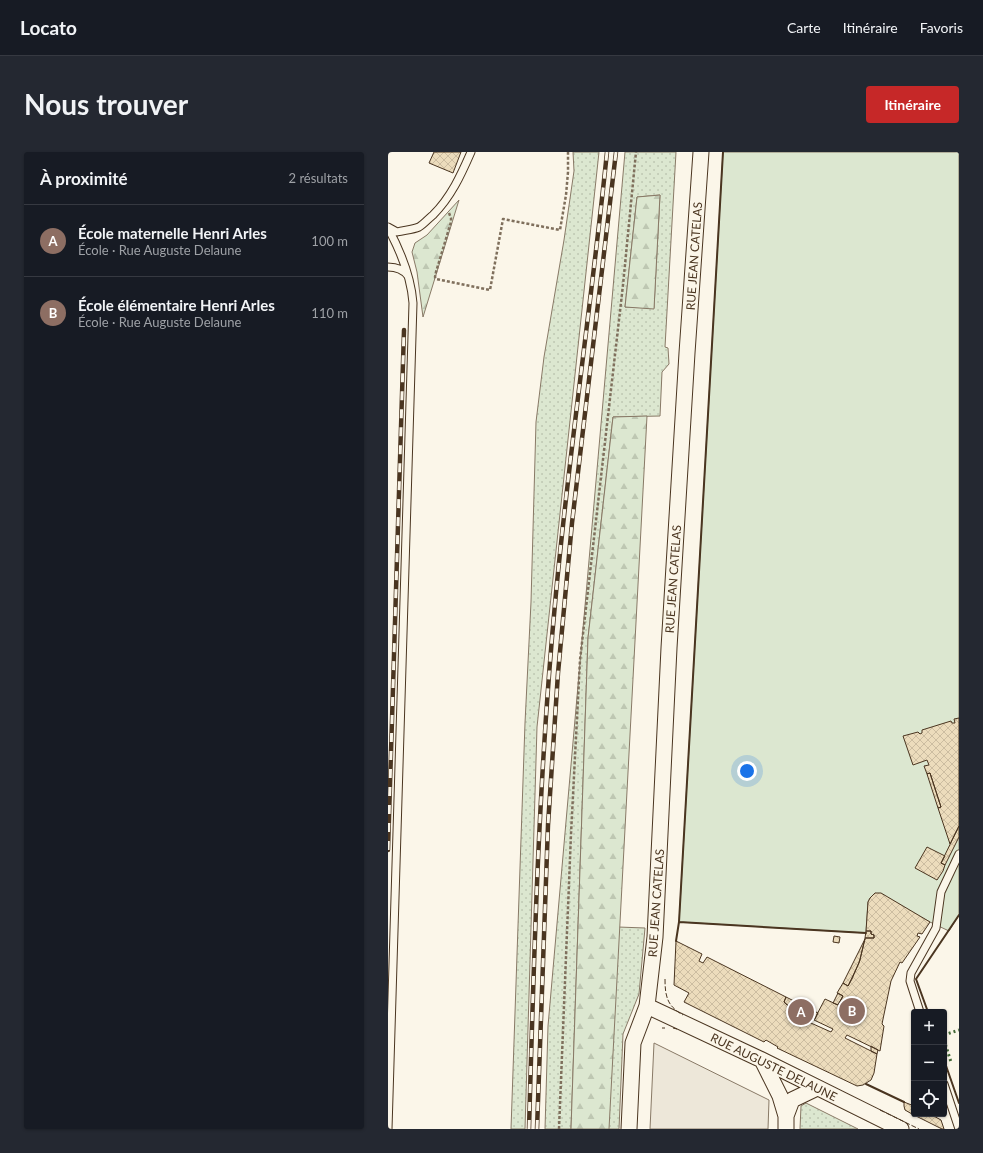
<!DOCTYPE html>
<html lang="fr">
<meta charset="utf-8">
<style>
body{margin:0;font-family:Lato,sans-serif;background:#242831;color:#f1f3f6}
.controls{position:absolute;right:12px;bottom:12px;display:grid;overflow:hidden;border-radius:4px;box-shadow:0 1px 3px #0004}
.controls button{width:36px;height:36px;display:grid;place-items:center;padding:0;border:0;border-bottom:1px solid #363941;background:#171b24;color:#f1f3f6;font:20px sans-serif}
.you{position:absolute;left:359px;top:619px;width:14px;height:14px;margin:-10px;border:3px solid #fff;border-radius:50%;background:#1a73e8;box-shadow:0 0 0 6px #1a73e833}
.badge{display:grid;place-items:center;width:26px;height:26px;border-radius:50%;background:#c62828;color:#fff;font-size:13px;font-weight:700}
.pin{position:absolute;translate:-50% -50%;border:2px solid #fff;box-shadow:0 1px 4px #0006}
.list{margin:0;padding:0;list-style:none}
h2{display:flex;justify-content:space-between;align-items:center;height:52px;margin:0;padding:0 16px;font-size:17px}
h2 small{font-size:13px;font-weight:400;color:#9ea1a6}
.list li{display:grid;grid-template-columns:26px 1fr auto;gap:12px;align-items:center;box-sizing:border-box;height:72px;padding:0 16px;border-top:1px solid #363941}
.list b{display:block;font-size:15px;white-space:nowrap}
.list p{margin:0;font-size:13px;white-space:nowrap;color:#9ea1a6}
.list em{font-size:13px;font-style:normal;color:#9ea1a6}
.icon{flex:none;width:22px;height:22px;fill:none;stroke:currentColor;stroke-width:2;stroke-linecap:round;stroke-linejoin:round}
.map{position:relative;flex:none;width:571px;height:977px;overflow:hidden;border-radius:4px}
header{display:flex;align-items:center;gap:24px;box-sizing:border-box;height:56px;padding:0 20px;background:#171b24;border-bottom:1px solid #363941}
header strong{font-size:19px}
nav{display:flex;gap:22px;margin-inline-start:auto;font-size:14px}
.intro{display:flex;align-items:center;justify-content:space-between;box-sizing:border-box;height:96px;padding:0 24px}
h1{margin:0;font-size:28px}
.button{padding:10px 18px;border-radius:4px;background:#c62828;color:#fff;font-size:14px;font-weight:700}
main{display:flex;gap:24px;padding:0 24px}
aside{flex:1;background:#171b24;border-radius:4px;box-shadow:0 1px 3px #0004}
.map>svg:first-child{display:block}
.grass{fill:url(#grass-dots);stroke:#887966;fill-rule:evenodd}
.forest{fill:url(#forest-firs);stroke:#887966}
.pitch{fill:#dce7d0;stroke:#887966}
.parking{fill:#ede7d9;stroke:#887966}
.building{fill:url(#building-cross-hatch);stroke:#4a3520}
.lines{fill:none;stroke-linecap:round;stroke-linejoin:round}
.service-casing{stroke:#4a3520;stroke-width:9}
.minor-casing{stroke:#4a3520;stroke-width:17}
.path{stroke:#7f6f5c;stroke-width:2.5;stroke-dasharray:3 2;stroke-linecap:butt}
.service{stroke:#fbf6e9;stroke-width:7}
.minor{stroke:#fbf6e9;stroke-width:15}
.rail-casing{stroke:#4a3520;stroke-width:4.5}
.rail{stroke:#fbf6e9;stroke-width:3;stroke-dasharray:9;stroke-linecap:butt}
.hedge{stroke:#436837;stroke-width:3;stroke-dasharray:2 3;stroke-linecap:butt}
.fence{stroke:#4a3520;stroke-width:1;stroke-dasharray:5 2;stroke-linecap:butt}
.wall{stroke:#4a3520;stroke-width:2}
.labels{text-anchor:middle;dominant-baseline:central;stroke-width:3;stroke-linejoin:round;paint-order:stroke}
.street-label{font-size:12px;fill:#4a3520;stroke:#fbf6e9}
</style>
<header>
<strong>Locato</strong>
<nav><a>Carte</a><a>Itinéraire</a><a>Favoris</a></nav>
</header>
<div class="intro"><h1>Nous trouver</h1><a class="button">Itinéraire</a></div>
<main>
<aside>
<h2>À proximité<small>2 résultats</small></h2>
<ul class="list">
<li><span class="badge" style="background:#8d6e63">A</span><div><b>École maternelle Henri Arles</b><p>École · Rue Auguste Delaune</p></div><em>100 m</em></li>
<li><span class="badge" style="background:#8d6e63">B</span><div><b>École élémentaire Henri Arles</b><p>École · Rue Auguste Delaune</p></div><em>110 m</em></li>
</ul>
</aside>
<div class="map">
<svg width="571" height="977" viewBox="0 0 571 977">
<defs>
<pattern id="grass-dots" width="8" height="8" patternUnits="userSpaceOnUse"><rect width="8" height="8" fill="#dce7d0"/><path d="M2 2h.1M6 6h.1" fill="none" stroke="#bec7b2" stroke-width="1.8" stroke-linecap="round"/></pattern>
<pattern id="forest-firs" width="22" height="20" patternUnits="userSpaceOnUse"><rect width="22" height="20" fill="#dce7d0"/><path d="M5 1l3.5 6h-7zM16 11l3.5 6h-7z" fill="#bec7b2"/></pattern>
<pattern id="building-cross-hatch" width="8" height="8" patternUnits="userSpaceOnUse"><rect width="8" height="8" fill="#ecdcbc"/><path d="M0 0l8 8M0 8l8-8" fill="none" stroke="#ccbda1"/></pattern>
</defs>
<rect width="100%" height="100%" fill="#fbf6e9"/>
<!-- grass -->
<path class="grass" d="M 185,0 L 211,0 L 149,575 L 137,977 L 123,977 L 137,571 L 143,450 L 148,270 L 156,205 L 176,88 L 186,19 Z
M 237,0 L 288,0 L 277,195 L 280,196 L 281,212 L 274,220 L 272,264 L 225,265 L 200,486 L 183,977 L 157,977 L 160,874 ZM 272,43 L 266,156 L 237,155 L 249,45 Z
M 230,775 L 257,776 L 251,842 L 235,882 L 231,977 L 220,977 Z
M 418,951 L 470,977 L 412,977 L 413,954 Z"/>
<!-- forest -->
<path class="forest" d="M 272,43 L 266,157 L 237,155 L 249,45 Z
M 71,48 L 35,165 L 29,120 L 24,100 L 27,91 L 39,83 Z
M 259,264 L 221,977 L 183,977 L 200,486 L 225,265 Z"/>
<!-- pitch -->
<path class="pitch" d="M 335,0 L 571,0 L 571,763 L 561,779 L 542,770 L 487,741 L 482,746 L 480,750 L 478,781 L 291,770 Z"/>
<!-- parking -->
<path class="parking" d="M 266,891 L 381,948 L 380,977 L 262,977 Z"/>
<!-- building -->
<path class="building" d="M 46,0 L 73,0 L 65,21 L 41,11 Z
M 571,566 L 571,674 L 562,692 L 550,656 L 553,655 L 542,621 L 539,622 L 536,614 L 541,613 L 539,608 L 525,613 L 515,584 L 530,580 L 532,582 L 534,581 L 534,578 L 563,569 L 564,571 L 567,571 L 566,567 Z
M 542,621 L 553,655 L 550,656 L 539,622 Z
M 571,674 L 571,685 L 557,713 L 553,711 Z
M 539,695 L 557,704 L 553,711 L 557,713 L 555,719 L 549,728 L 527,716 Z
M 487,741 L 493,741 L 542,770 L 534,782 L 530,781 L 529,784 L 532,785 L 514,811 L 512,810 L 503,829 L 494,872 L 496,874 L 492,899 L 459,883 L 457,886 L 489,902 L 486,921 L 483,928 L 475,933 L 469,934 L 389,896 L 390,895 L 378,888 L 376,890 L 296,850 L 301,841 L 286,833 L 288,789 L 314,802 L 311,809 L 315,811 L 319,805 L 398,845 L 396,850 L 405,859 L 406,861 L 405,863 L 443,880 L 445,877 L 426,868 L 437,847 L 450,853 L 455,844 L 449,841 L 455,831 L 460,834 L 464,827 L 472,808 L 477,786 L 486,786 L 486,783 L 483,782 L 483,779 L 478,779 L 480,750 L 482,746 Z
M 478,779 L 483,779 L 483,782 L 486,783 L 486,786 L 477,786 Z
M 446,784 L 452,785 L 451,791 L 445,790 Z
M 477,787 L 471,811 L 460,834 L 455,831 Z
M 450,841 L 455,844 L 450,853 L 445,851 Z
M 398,845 L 430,861 L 427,867 L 401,854 L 396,850 Z
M 483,894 L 490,898 L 489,902 L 483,899 Z
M 516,950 L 526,954 L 524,962 L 517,958 L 516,954 Z
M 526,954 L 526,962 L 542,962 L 553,968 L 556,977 L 554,977 L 524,962 Z"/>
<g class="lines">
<!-- service casing -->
<g class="service-casing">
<path id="service" d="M 0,75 L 9,80 C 16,78 24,78 31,75 C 36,72 40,67 45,63 C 63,45 73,23 83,0
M 0,76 C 13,100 23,124 25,151 L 0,977
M 0,115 C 8,115 15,117 20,124
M 532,860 L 522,829 L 523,821 L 548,776 L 553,740 L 571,702
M 556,932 L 571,977"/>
</g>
<!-- minor casing -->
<g class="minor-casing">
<path id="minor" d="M 259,854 L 374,908 L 513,977
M 374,908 L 392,944 L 398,964
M 241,977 L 245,891 L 259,854 L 267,785 L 281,496 L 299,201 L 313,0
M 398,977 L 398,964 L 404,948 L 429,936"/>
</g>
<!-- path -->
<path class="path" d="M 61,61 L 63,66 L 63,70 L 48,120 L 47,125 L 48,127 L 102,138 L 115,67 L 172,78 L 178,43 L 180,20 L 180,0
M 171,977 L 183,682 L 192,508 L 235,133 L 248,0"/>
<!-- service -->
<use href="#service" class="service"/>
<!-- minor -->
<use href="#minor" class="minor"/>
<!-- rail casing -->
<g class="rail-casing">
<path id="rail" d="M 0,698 L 16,178
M 141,977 C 146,798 151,619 168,441 C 182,293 204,147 219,0
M 149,977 L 160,673 L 170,521 L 184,371 L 228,0"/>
</g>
<!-- rail -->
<use href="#rail" class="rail"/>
<!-- hedge -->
<path class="hedge" d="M 556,883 L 571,878
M 556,888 L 563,910"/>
<!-- fence -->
<path class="fence" d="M 277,827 C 277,844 279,854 295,863
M 274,876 L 277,876
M 285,876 L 289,877
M 492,958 L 531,977"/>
<!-- wall -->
<path class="wall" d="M 335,0 L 291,770 L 478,781
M 288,789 L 291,770
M 540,860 L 528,827 L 571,763
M 556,908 L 571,951
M 478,932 L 516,950"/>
</g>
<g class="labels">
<!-- street labels -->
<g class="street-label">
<text transform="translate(306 104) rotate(-86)">RUE JEAN CATELAS</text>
<text transform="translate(285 427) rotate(-86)">RUE JEAN CATELAS</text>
<text transform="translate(268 751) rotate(-86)">RUE JEAN CATELAS</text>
<text transform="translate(386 915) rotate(26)">RUE AUGUSTE DELAUNE</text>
</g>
</g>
</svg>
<div class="controls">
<button>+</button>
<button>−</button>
<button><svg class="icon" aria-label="locate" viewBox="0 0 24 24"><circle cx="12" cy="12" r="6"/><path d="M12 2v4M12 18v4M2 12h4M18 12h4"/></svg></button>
</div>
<div class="you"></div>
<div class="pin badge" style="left:413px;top:860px;background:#8d6e63">A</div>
<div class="pin badge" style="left:464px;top:859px;background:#8d6e63">B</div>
</div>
</main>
